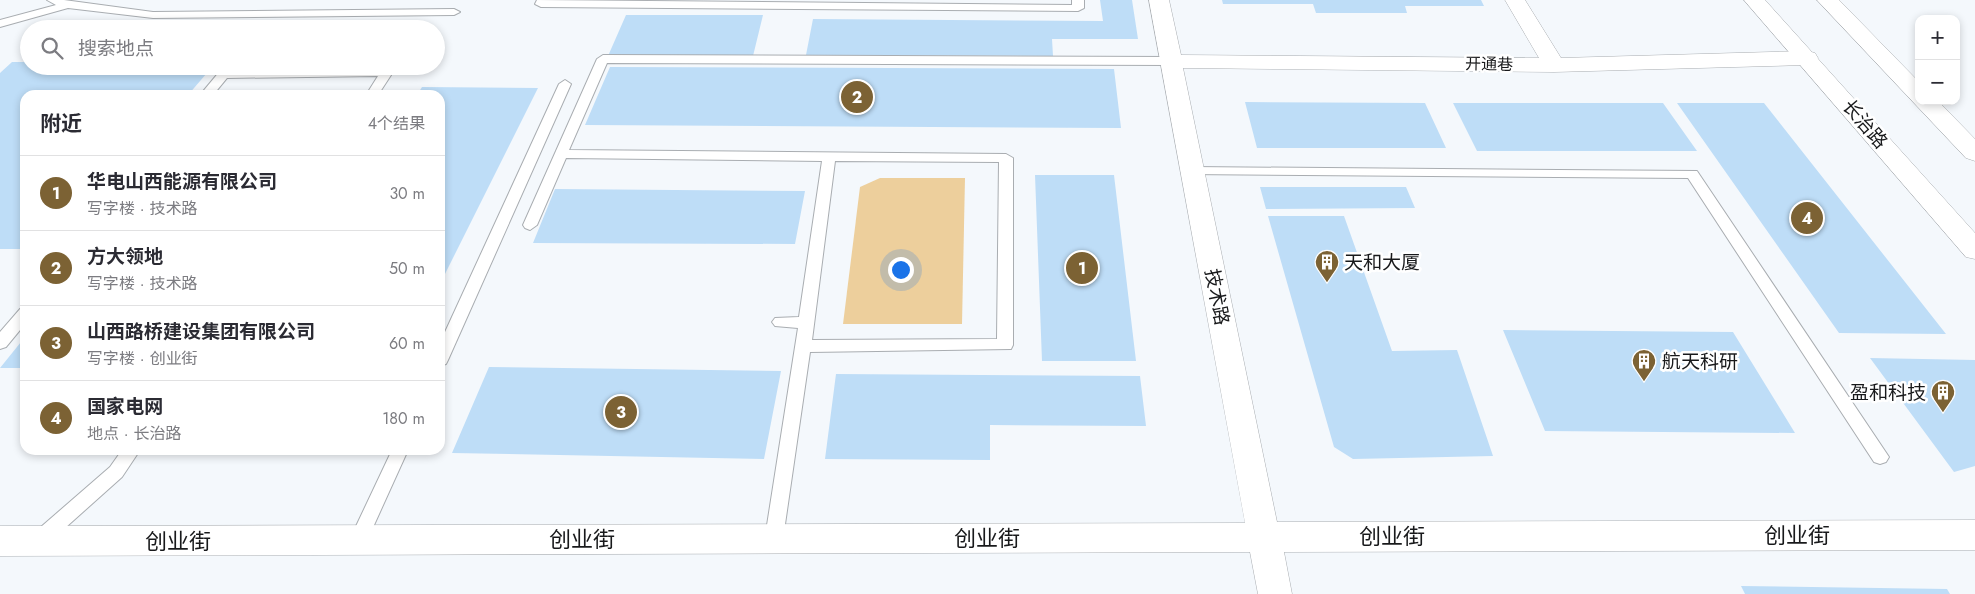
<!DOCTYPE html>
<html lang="zh">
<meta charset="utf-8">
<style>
body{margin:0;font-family:Jost,"Noto Sans SC",sans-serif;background:#f2f2f3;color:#2b2b33}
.controls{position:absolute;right:15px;top:15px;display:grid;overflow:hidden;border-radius:10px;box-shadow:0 2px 8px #0003}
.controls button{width:45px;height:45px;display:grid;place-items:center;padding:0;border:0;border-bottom:1px solid #e1e1e2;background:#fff;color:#2b2b33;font:25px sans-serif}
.you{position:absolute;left:900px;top:269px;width:18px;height:18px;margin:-12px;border:4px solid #fff;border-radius:50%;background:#1a73e8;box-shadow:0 0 0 8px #1a73e833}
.badge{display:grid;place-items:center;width:32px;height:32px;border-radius:50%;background:#7c6234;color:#fff;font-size:16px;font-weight:700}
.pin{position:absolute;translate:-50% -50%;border:2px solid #fff;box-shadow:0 1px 5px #0006}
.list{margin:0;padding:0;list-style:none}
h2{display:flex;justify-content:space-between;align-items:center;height:65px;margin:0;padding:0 20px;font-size:21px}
h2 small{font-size:16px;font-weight:400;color:#7c7c81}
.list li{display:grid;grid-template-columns:32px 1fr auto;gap:15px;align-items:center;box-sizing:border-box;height:75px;padding:0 20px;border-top:1px solid #e1e1e2}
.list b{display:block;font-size:19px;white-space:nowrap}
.list p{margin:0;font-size:16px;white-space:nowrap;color:#7c7c81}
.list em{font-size:16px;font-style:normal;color:#7c7c81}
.icon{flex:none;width:28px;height:28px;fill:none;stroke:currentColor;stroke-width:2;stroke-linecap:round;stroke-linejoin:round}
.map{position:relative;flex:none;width:1975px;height:594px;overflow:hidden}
.search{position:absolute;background:#fff;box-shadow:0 2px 8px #0003;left:20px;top:20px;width:425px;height:55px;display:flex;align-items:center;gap:12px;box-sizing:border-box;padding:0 18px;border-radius:28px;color:#7c7c81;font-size:19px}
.panel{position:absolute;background:#fff;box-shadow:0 2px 8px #0003;left:20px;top:90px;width:425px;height:365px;border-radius:15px}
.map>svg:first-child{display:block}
.green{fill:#edcf9c}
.building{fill:#beddf7}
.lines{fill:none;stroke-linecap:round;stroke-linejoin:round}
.service-casing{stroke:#a9adb1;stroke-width:2}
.tertiary-casing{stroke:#a9adb1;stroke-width:1}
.primary-casing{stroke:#a9adb1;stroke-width:1}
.service{fill:#fff;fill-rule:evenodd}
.tertiary{fill:#fff;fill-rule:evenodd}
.primary{fill:#fff;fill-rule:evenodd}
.labels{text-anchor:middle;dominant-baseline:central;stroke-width:5;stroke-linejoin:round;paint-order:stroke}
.far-street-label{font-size:16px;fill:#18191b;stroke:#fff}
.street-label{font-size:19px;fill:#18191b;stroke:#fff}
.poi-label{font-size:19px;fill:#18191b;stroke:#fff;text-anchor:start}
.near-street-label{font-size:22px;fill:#18191b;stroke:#fff}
</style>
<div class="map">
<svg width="1975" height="594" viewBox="0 0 1975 594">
<rect width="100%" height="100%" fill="#f4f8fc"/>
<!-- green -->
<path class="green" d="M 880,178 L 965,178 L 962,324 L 843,324 L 860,187 Z"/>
<!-- building -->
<path class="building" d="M 1100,0 L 1132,0 L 1138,39 L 1052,39 L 1053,56 L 806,55 L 813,19 L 1103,21 Z
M 1222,0 L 1481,0 L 1484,6 L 1405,6 L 1407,13 L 1316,13 L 1313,4 L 1223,4 Z
M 626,15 L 763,15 L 753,56 L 608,56 Z
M 12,62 L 29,62 L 29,66 L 213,66 L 188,95 L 25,95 L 25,249 L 0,249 L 0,73 Z
M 610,67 L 1114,69 L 1121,128 L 585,125 Z
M 422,87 L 538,88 L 440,284 L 440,95 L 417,95 Z
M 226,91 L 368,92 L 366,95 L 222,95 Z
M 1245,102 L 1425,103 L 1446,148 L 1257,148 Z
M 1453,103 L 1663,103 L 1697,151 L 1477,151 Z
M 1677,103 L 1764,103 L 1946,334 L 1839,333 Z
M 1035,175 L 1114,175 L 1136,361 L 1042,361 Z
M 1260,187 L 1406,187 L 1415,208 L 1266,209 Z
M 555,189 L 805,191 L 795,244 L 533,243 Z
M 1268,216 L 1344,216 L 1392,351 L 1457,350 L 1493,456 L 1353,459 L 1334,447 Z
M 1503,330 L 1733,332 L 1795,433 L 1545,431 Z
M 25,337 L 25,368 L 0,368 Z
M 1870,358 L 1975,360 L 1975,466 L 1954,472 Z
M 489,367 L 781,371 L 764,459 L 452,453 Z
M 836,374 L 1140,376 L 1146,426 L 990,425 L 990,460 L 825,459 Z
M 1741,586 L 1947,589 L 1950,594 L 1745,594 Z"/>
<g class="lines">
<!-- service casing -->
<g class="service-casing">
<path id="service" d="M 47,0 L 64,0 L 153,12 L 454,9 L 460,12 L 454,15 L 153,18 L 68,8 L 0,27 L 0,20 L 56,5 Z
M 537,0 L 1072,5 L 1072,0 L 1084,0 L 1084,8 L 1078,11 L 541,7 L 535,4 Z
M 603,55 L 1171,57 L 1177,61 L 1171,65 L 607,63 L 569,150 L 1006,154 L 1013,158 L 1013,345 L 1011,349 L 810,352 L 783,538 L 780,544 L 774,546 L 768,544 L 765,538 L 798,328 L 775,326 L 772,322 L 775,318 L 799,317 L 822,161 L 566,158 L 537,225 L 530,230 L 525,228 L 523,225 L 597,59 ZM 835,161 L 999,162 L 997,339 L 812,340 Z
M 387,68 L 393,72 L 378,95 L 366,95 L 378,76 L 227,78 L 213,95 L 200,95 L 220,71 L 224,70 Z
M 565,80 L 571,84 L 448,360 L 446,364 L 440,366 L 440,343 L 559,84 Z
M 1192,167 L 1697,171 L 1889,457 L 1886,462 L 1880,464 L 1874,462 L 1688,178 L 1187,174 L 1185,171 L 1187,168 Z
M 25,307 L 25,324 L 6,347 L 0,349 L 0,332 L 20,309 Z
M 122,450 L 140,450 L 122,477 L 46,545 L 40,547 L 34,545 L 31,539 L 34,533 L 110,467 Z
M 392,450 L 408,450 L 365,545 L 359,547 L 353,545 L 350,539 Z"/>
</g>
<!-- tertiary casing -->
<g class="tertiary-casing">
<path id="tertiary" d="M 1149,0 L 1169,0 L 1181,55 L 1539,58 L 1505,0 L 1525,0 L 1561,58 L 1807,51 L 1815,53 L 1818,58 L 1815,63 L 1807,65 L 1554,72 L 1183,68 L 1277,522 L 1975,520 L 1975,550 L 1284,552 L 1292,594 L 1258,594 L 1250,552 L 0,556 L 0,526 L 1245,523 Z"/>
</g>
<!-- primary casing -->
<g class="primary-casing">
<path id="primary" d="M 1744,0 L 1765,0 L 1975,233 L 1975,259 L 1966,257 Z
M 1817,0 L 1839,0 L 1919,82 L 1919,101 L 1938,101 L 1975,139 L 1975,161 L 1966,158 Z"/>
</g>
<!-- service -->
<use href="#service" class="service"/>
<!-- tertiary -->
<use href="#tertiary" class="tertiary"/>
<!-- primary -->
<use href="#primary" class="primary"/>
</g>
<!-- icons -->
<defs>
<g id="building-pin" transform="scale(1.25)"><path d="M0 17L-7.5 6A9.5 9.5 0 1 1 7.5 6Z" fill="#7c6234" stroke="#fff"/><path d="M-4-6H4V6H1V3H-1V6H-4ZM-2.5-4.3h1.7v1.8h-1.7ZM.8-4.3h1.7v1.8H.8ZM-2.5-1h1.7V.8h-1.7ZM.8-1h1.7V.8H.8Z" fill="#fff"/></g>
</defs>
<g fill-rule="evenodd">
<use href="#building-pin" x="1327" y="262"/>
<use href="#building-pin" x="1644" y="361"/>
<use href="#building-pin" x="1943" y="392"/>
</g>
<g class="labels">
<!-- far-street labels -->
<g class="far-street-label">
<text transform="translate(1489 64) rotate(1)">开通巷</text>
</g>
<!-- street labels -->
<g class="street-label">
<text transform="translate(1865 124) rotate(49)">长治路</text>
<text transform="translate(1217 297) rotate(79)">技术路</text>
</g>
<!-- poi labels -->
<g class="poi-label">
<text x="1344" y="262">天和大厦</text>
<text x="1662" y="361">航天科研</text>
<text x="1926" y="392" text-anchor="end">盈和科技</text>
</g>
<!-- near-street labels -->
<g class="near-street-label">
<text x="1797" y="535">创业街</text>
<text x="1392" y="536">创业街</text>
<text x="987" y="538">创业街</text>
<text x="582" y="539">创业街</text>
<text x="178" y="541">创业街</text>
</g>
</g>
</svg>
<div class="controls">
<button>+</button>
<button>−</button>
</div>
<div class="you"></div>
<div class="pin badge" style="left:1082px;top:268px">1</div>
<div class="pin badge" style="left:857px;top:97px">2</div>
<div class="pin badge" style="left:621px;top:412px">3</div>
<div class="pin badge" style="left:1807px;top:218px">4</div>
<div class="search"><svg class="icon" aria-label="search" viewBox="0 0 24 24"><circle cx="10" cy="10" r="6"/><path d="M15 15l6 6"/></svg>搜索地点</div>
<section class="panel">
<h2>附近<small>4个结果</small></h2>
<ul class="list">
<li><span class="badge">1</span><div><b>华电山西能源有限公司</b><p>写字楼 · 技术路</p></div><em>30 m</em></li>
<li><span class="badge">2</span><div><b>方大领地</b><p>写字楼 · 技术路</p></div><em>50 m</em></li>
<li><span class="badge">3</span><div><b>山西路桥建设集团有限公司</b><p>写字楼 · 创业街</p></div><em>60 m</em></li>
<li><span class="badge">4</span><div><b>国家电网</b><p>地点 · 长治路</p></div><em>180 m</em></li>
</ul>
</section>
</div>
